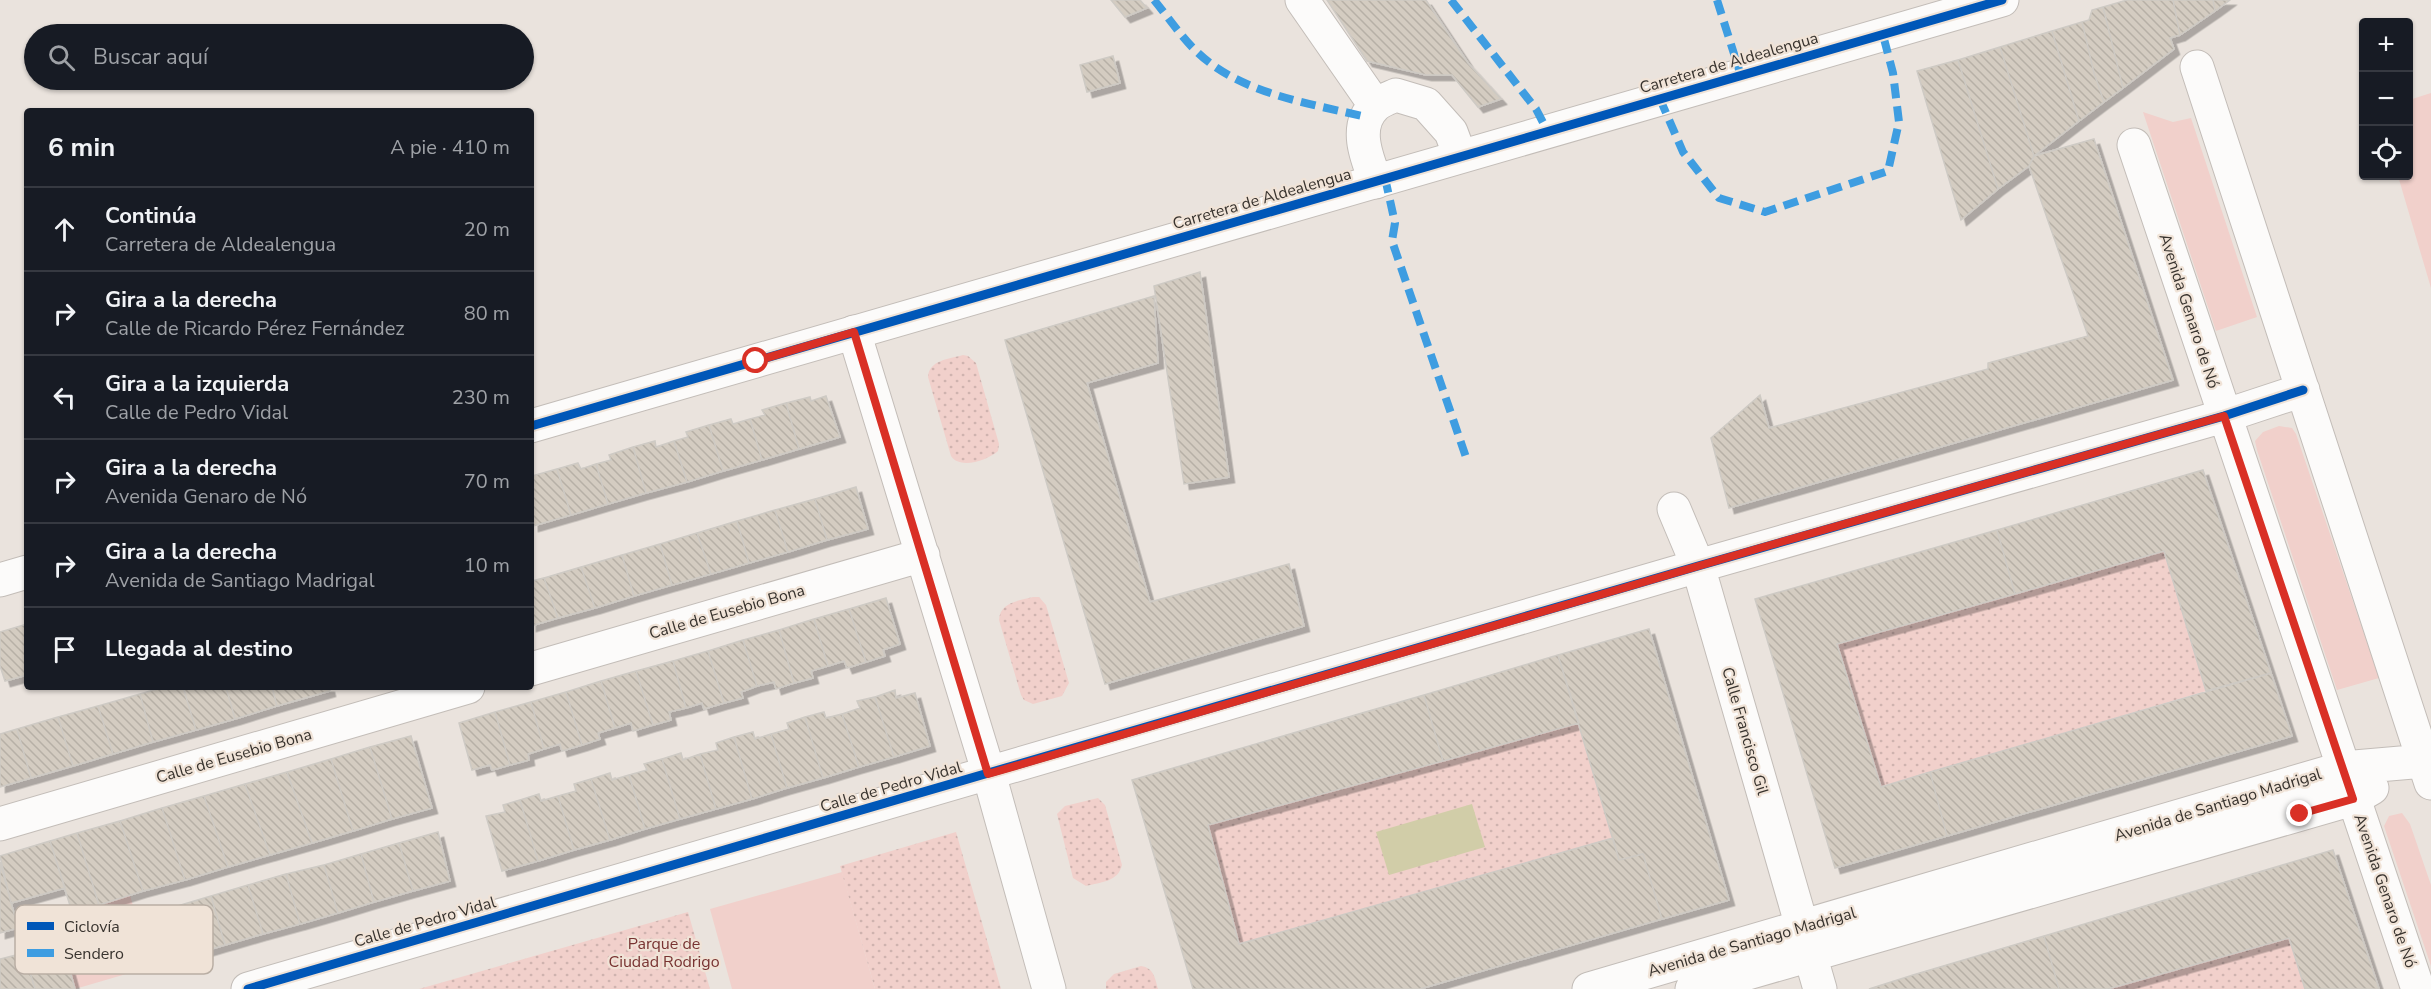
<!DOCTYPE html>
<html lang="es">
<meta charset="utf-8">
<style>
body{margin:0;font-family:"Nunito Sans",sans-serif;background:#242831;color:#f1f3f6}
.controls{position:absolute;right:18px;top:18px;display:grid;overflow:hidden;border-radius:6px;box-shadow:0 2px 4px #0004}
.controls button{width:54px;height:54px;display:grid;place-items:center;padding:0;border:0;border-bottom:2px solid #363941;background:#171b24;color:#f1f3f6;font:30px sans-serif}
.stop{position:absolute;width:18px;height:18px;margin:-14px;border:4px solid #d93025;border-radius:50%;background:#fff}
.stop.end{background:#d93025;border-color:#fff;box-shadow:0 2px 6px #0008}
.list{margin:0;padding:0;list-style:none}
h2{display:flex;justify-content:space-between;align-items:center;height:78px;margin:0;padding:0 24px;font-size:26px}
h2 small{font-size:20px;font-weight:400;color:#9ea1a6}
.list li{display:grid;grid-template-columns:39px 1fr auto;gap:18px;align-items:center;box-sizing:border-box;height:84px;padding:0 24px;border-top:2px solid #363941}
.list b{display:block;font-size:22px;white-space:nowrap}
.list p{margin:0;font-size:20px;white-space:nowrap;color:#9ea1a6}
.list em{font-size:20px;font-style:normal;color:#9ea1a6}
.icon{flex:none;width:33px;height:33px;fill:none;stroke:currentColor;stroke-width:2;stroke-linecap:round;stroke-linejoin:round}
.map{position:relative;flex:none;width:2431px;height:989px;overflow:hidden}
.search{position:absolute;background:#171b24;box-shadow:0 2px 4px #0004;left:24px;top:24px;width:510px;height:66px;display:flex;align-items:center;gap:15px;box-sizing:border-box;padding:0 21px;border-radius:33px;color:#9ea1a6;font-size:22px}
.panel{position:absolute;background:#171b24;box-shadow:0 2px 4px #0004;left:24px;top:108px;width:510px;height:582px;border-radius:6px}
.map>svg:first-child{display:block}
.grass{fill:#f1d0cb}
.park{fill:url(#park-dots)}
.water{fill:#d1cda8}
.building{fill:url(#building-back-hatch);stroke:#cecac4;stroke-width:1.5;filter:url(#shadow)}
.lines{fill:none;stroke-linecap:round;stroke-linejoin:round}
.street-casing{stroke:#c3bdb8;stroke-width:35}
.secondary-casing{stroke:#c3bdb8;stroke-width:35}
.street{stroke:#fcfbfa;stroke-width:33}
.secondary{stroke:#fcfbfa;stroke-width:33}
.quiet{stroke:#3e9de1;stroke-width:8;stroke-dasharray:15 8;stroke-linecap:butt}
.cycleway-casing{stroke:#f0e3d7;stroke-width:13}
.cycleway{stroke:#0057b8;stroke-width:9}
.route{stroke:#d93025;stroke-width:8}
.labels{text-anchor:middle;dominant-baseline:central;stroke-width:4.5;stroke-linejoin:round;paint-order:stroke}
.street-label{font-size:16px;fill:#38332e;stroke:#f0e3d7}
.park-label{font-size:16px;fill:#783331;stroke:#f0e3d7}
.key{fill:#f0e3d7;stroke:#b9aea4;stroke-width:1.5}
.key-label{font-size:16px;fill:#38332e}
</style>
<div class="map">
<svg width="2431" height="989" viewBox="0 0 2431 989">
<defs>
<pattern id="park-dots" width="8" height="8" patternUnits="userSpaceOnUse" patternTransform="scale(1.5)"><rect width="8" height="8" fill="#f1d0cb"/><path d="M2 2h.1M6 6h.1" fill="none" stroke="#cfb3af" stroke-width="1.8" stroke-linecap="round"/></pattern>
<pattern id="building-back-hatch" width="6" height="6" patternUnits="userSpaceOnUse" patternTransform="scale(1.5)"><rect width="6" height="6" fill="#d4ccc1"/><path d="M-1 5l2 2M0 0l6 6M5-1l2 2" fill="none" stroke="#b7b0a6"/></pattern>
<filter id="shadow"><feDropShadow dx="5.5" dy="5.5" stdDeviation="0" flood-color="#0004"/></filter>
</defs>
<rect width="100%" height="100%" fill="#eae3dd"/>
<!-- grass -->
<path class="grass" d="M 2431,93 L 2431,288 L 2398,176 L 2408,176 L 2409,100 Z
M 2143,112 L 2173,122 L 2191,118 L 2257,317 L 2216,331 Z
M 2279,426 L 2292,428 L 2296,434 L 2379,678 L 2337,690 L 2257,450 L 2255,441 L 2263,432 Z
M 2402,813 L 2410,824 L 2431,885 L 2431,966 L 2384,826 L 2389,816 Z
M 842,872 L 875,989 L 732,989 L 710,909 Z
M 130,895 L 150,967 L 75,989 L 56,918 Z"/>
<!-- park -->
<path class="park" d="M 963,355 L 968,356 L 976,363 L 999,444 L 998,451 C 988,460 960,470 951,456 L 928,377 C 929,360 949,359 963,355 Z
M 2164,551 L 2206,691 L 1881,787 L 1837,644 Z
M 1033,597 L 1039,597 L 1046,605 L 1069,683 L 1062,696 L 1033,704 L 1024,700 L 1021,695 L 999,620 C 1000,602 1018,601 1033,597 Z
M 1579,723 L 1613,838 L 1239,944 L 1208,825 Z
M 1098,798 L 1105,805 L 1122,865 C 1118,882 1101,882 1086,886 L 1073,878 L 1057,814 L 1065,806 Z
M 956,832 L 1001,989 L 875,989 L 840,866 Z
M 688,912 L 710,989 L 419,989 Z
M 2289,938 L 2305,989 L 2108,989 Z
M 1141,966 C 1154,968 1155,978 1158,989 L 1106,989 L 1106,982 L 1114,974 Z"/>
<!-- water -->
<path class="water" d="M 1472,804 L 1485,847 L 1389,875 L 1376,832 Z"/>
<!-- building -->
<path class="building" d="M 1111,0 L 1140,0 L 1147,8 L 1125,17 Z
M 1327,0 L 1426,0 L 1468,63 L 1501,99 L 1478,107 L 1452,75 L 1426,75 L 1367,61 Z
M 2127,0 L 2173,0 L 2180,35 L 2170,38 L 2174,49 L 2123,88 L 2103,7 Z
M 2173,0 L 2213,0 L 2215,11 L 2180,35 Z
M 2213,0 L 2230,0 L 2215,11 Z
M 2103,7 L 2123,88 L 2104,102 L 2094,73 L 2082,22 L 2089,20 L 2092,10 Z
M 2082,22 L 2094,73 L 2104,102 L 2079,121 L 2052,31 Z
M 2052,31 L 2079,121 L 2034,156 L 2000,47 Z
M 2000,47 L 2034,156 L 2029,166 L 1998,189 L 1958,60 Z
M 1113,56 L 1120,83 L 1087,92 L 1080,65 Z
M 1958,60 L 1998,189 L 1961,220 L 1917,71 Z
M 2094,139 L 2173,380 L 1729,508 L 1711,438 L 1760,395 L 1769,428 L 1988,369 L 1988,363 L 2088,336 L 2029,166 L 2034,156 Z
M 1200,272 L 1229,477 L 1184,484 L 1154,286 Z
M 1154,296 L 1158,363 L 1087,383 L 1150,602 L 1289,564 L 1304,626 L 1105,684 L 1005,340 Z
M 826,396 L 840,437 L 799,449 L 786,403 L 810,397 L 811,401 Z
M 786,403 L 799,449 L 762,460 L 750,419 L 765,415 L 762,410 Z
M 731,419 L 733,424 L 750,419 L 762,460 L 723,471 L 709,425 Z
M 709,425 L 723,471 L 687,482 L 674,441 L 688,437 L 686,432 Z
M 655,441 L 656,447 L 674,441 L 687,482 L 646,493 L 633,447 Z
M 633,447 L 646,493 L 608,504 L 596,464 L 611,460 L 609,455 Z
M 578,463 L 581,469 L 596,464 L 608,504 L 571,515 L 557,469 Z
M 557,469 L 571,515 L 533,526 L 531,483 L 534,482 L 532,476 Z
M 2203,470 L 2271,673 L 2206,691 L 2164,551 L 2015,594 L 1997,530 Z
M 856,487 L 868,529 L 827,540 L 815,499 Z
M 815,499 L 827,540 L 788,552 L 775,510 Z
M 775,510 L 788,552 L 749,563 L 737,521 Z
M 737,521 L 749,563 L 711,574 L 697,533 Z
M 1997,530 L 2015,594 L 1837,644 L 1881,787 L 1930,772 L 1947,836 L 1835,868 L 1755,599 Z
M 697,533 L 711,574 L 672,585 L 660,544 Z
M 660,544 L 672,585 L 634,596 L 622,555 Z
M 622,555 L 634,596 L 595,608 L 581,567 Z
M 581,567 L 595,608 L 558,618 L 544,578 Z
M 544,578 L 558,618 L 531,626 L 531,581 Z
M 886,598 L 900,644 L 883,650 L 885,656 L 866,662 L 849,609 Z
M 849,609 L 866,662 L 847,668 L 844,661 L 828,666 L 814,619 Z
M 814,619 L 828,666 L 811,671 L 813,678 L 794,683 L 779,630 Z
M 27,624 L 27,675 L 5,681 L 0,666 L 0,632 Z
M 1649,629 L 1729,900 L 1662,919 L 1643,854 L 1619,860 L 1558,655 Z
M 779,630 L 794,683 L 776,689 L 774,682 L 757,686 L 743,640 Z
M 743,640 L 757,686 L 741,692 L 743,698 L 724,703 L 708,651 Z
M 708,651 L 724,703 L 704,709 L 702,703 L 686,708 L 673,661 Z
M 1558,655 L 1579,723 L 1443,761 L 1424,695 Z
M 673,661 L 686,708 L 669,712 L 671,720 L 653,725 L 636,671 Z
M 636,671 L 653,725 L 633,731 L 631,723 L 615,728 L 601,681 Z
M 2271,673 L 2292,736 L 1947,836 L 1930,772 Z
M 601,681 L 615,728 L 598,733 L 600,739 L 582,745 L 566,692 Z
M 163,687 L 183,687 L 196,730 L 153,742 L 140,694 Z
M 183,687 L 226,687 L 235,719 L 196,730 Z
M 226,687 L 272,687 L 277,706 L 235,719 Z
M 272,687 L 329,687 L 330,691 L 277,706 Z
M 895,690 L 896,698 L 915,693 L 930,746 L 894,757 L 875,697 Z
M 566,692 L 582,745 L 562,751 L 560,744 L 544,749 L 531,702 Z
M 140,694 L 153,742 L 113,754 L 98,706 Z
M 1424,695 L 1443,761 L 1208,825 L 1239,944 L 1613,838 L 1619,860 L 1643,854 L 1662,919 L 1420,989 L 1193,989 L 1132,780 Z
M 875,697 L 894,757 L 859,767 L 842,714 L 860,708 L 857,701 Z
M 531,702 L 544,749 L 528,754 L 529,760 L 510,765 L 495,712 Z
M 98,706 L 113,754 L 73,766 L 58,717 Z
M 495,712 L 510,765 L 492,770 L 490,765 L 472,770 L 459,723 Z
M 824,712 L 826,718 L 842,714 L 859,767 L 823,778 L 805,717 Z
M 58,717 L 73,766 L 31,778 L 17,729 Z
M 805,717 L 823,778 L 787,788 L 771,734 L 789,729 L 787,723 Z
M 17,729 L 31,778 L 0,787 L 0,734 Z
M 753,732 L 755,739 L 771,734 L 787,788 L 752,799 L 734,737 Z
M 411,736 L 432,808 L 392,819 L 370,747 Z
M 734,737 L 752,799 L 716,809 L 700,754 L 718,750 L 716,743 Z
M 370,747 L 392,819 L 353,831 L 331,759 Z
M 681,753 L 683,760 L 700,754 L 716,809 L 680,819 L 662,759 Z
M 331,759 L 353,831 L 312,843 L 287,772 Z
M 662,759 L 680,819 L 645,829 L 629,775 L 647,770 L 644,764 Z
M 287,772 L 312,843 L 270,855 L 245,784 Z
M 610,773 L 612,780 L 629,775 L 645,829 L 610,840 L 591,779 Z
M 591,779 L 610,840 L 574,850 L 558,796 L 576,791 L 574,784 Z
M 245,784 L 270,855 L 228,867 L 204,796 Z
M 539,794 L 541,801 L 558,796 L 574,850 L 538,861 L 520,800 Z
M 204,796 L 228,867 L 185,880 L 162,808 Z
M 520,800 L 538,861 L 502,871 L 486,816 L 505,812 L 503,805 Z
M 162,808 L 185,880 L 143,891 L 120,821 Z
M 120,821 L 143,891 L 99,905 L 77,833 Z
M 438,832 L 450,881 L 413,891 L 399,843 Z
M 77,833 L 99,905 L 72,912 L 50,841 Z
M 50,841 L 65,888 L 11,903 L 0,856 Z
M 399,843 L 413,891 L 374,902 L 361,854 Z
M 2333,850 L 2379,989 L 2305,989 L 2289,938 L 2108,989 L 2059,989 L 2044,936 Z
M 361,854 L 374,902 L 338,913 L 324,865 Z
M 0,862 L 18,928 L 0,933 Z
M 324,865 L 338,913 L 300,924 L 286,874 Z
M 286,874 L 300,924 L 263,934 L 248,885 Z
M 248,885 L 263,934 L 225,945 L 211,896 Z
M 211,896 L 225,945 L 188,956 L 174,907 Z
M 2044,936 L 2059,989 L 1869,989 L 1913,975 Z
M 61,938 L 75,989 L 35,989 L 23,948 Z
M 24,953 L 35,989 L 0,989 L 0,959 Z"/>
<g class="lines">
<!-- street casing -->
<g class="street-casing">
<path id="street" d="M 1302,0 L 1375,105
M 2197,67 L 2431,783
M 2134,145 L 2418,989
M 1376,182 C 1367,159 1353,126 1375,106 C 1380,101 1389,98 1396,95 L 1426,104 L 1451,132 L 1460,156
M 854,332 L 989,774 L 1049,989
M 1674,509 L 1698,566 L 1820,989
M 531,669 L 923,555
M 0,824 L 468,687
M 248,989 L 1698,566 L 2224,416 L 2303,390
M 1589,989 L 2343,768 L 2424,761
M 1692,989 L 2353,799 L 2372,788"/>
</g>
<!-- secondary casing -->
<g class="secondary-casing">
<path id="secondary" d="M 531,426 L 2002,0
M 0,580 L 27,572"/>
</g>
<!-- street -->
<use href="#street" class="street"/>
<!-- secondary -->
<use href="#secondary" class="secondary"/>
<!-- quiet -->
<path class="quiet" d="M 1154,0 C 1168,17 1180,35 1195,50 C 1239,94 1309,103 1366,117
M 1451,0 L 1536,109 L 1548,132
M 1717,0 L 1741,76
M 1660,99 L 1683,152 L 1719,198 L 1765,212 L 1888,171 L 1899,122 L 1893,73 L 1883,35
M 1385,178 L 1395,223 L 1392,241 L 1468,463"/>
<!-- cycleway casing -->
<g class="cycleway-casing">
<path id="cycleway" d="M 531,426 L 2002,0
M 248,989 L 1698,566 L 2224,416 L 2303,390"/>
</g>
<!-- cycleway -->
<use href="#cycleway" class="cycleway"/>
</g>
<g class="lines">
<!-- route -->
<path class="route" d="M 756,361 L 854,332 L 988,774 L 1760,548 L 2224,416 L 2353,799 L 2300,814"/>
</g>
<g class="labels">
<!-- street labels -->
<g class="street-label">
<text transform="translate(1729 63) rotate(-16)">Carretera de Aldealengua</text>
<text transform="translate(1262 199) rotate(-16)">Carretera de Aldealengua</text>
<text transform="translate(2189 311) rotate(72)">Avenida Genaro de Nó</text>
<text transform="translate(727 612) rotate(-16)">Calle de Eusebio Bona</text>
<text transform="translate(1745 731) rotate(74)">Calle Francisco Gil</text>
<text transform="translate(234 756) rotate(-16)">Calle de Eusebio Bona</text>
<text transform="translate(891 787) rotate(-16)">Calle de Pedro Vidal</text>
<text transform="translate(2218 805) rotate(-17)">Avenida de Santiago Madrigal</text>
<text transform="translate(2385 891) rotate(71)">Avenida Genaro de Nó</text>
<text transform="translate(425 922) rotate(-16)">Calle de Pedro Vidal</text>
<text transform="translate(1752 942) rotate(-16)">Avenida de Santiago Madrigal</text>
</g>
<!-- park labels -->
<g class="park-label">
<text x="664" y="944">Parque de<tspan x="664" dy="18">Ciudad Rodrigo</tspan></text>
</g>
</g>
<!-- legend -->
<rect x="15" y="905" width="198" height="69" rx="9" class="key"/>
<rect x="27" y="922" width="27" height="8" fill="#0057b8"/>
<rect x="27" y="949" width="27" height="8" fill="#3e9de1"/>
<g class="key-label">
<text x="64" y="932">Ciclovía</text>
<text x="64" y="959">Sendero</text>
</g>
</svg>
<div class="controls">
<button>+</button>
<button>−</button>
<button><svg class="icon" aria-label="locate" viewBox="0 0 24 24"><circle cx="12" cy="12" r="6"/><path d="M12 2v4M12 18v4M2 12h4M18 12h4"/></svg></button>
</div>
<div class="stop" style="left:756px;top:361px"></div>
<div class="stop end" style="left:2300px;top:814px"></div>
<div class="search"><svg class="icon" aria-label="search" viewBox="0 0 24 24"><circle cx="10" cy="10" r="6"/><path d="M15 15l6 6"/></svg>Buscar aquí</div>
<section class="panel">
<h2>6 min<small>A pie · 410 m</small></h2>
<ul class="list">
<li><svg class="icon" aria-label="ahead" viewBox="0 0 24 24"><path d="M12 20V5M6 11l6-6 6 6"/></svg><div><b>Continúa</b><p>Carretera de Aldealengua</p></div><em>20 m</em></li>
<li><svg class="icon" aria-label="right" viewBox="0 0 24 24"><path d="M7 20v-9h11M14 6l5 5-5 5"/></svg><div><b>Gira a la derecha</b><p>Calle de Ricardo Pérez Fernández</p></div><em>80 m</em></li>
<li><svg class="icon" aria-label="left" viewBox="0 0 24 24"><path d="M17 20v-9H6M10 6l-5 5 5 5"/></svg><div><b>Gira a la izquierda</b><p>Calle de Pedro Vidal</p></div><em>230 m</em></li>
<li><svg class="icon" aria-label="right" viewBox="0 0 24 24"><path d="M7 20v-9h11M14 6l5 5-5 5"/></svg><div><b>Gira a la derecha</b><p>Avenida Genaro de Nó</p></div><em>70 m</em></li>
<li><svg class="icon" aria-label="right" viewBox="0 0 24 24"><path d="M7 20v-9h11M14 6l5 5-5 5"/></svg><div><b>Gira a la derecha</b><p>Avenida de Santiago Madrigal</p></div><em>10 m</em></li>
<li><svg class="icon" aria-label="arrive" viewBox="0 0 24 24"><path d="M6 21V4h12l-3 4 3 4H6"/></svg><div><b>Llegada al destino</b></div></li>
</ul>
</section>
</div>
